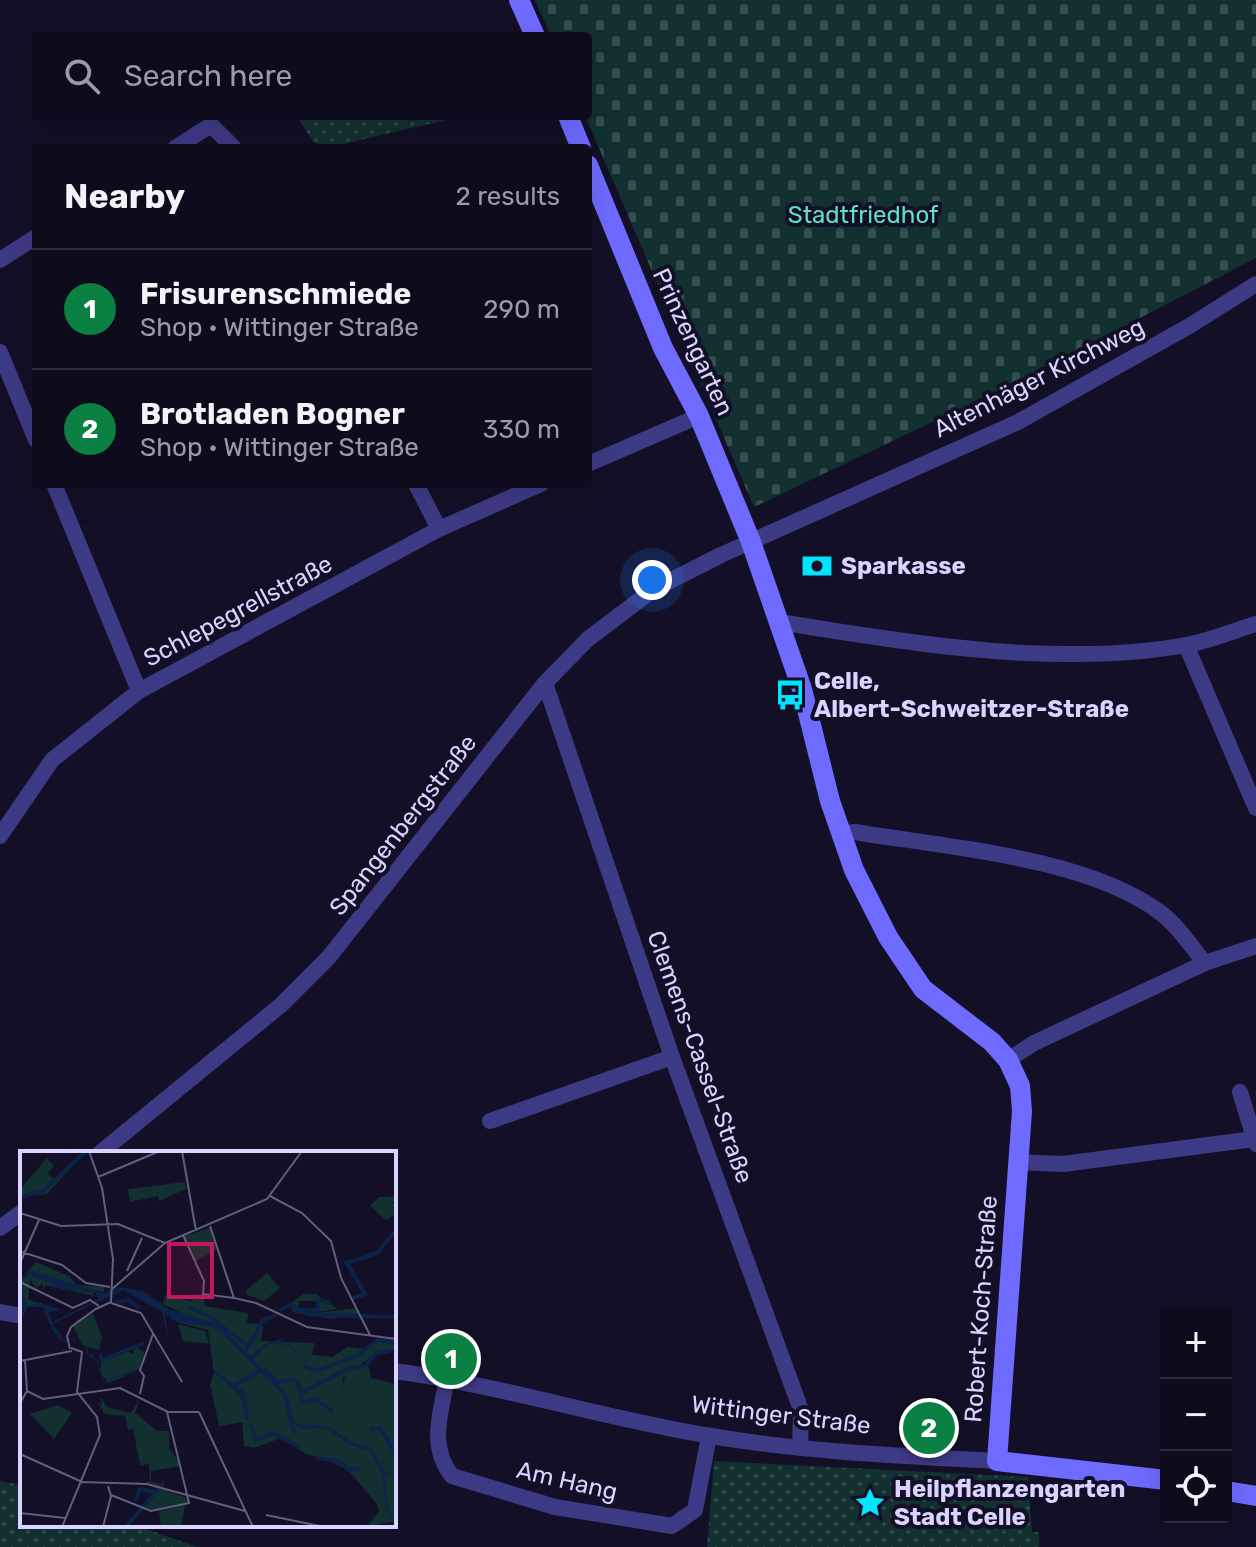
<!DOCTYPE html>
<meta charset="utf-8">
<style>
body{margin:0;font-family:Rubik,sans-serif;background:#1c1929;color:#f1f3f6}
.controls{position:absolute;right:24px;bottom:24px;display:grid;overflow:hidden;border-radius:8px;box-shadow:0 8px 32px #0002}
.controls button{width:72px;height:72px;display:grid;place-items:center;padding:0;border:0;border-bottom:2px solid #2e2b3b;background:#0e0b1c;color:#f1f3f6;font:40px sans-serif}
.you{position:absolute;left:652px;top:580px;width:28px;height:28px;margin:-20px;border:6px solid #fff;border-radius:50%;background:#1a73e8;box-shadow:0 0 0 12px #1a73e833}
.badge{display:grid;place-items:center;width:52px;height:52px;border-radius:50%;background:#0b8043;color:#fff;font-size:26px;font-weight:700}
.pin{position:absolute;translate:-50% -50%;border:4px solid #fff;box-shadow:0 2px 8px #0006}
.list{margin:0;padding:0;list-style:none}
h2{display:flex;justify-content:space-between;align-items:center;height:104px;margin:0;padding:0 32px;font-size:34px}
h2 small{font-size:26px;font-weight:400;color:#9b9ba3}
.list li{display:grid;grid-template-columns:52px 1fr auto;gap:24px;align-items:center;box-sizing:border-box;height:120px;padding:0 32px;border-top:2px solid #2e2b3b}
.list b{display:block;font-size:30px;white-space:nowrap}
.list p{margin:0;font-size:26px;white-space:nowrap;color:#9b9ba3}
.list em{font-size:26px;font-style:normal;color:#9b9ba3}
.icon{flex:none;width:44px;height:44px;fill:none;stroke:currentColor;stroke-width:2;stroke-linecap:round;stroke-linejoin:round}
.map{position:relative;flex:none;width:1256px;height:1547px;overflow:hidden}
.search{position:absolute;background:#0e0b1c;box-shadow:0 8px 32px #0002;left:32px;top:32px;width:560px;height:88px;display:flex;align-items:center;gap:20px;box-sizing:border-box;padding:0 28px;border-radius:8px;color:#9b9ba3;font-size:30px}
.panel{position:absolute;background:#0e0b1c;box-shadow:0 8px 32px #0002;left:32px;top:144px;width:560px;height:344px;border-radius:8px}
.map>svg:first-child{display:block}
.cemetery{fill:url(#cemetery-stones)}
.park{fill:url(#park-dots)}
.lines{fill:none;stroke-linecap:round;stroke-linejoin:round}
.street{stroke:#3d3a85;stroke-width:16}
.secondary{stroke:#6f6bff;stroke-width:20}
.labels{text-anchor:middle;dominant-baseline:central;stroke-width:8;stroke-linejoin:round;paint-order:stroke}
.park-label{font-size:24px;fill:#5fe0c0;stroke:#130f26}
.street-label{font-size:24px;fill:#d9d4ff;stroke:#130f26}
.poi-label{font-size:24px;font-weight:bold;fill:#d9d4ff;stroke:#130f26;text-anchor:start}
.inset-river{fill:none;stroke:#0c2248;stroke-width:4}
.inset-road{fill:none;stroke:#625e7d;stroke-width:2}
.view{fill:#c2185b;fill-opacity:0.15;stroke:#c2185b;stroke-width:4}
.inset-edge{fill:none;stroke:#d9d4ff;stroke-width:4}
</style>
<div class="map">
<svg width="1256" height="1547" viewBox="0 0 1256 1547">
<defs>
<pattern id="cemetery-stones" width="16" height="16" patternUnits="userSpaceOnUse" patternTransform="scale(2)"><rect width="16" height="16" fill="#12302f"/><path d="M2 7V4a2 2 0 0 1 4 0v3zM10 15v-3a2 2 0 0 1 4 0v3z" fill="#344d4e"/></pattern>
<pattern id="park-dots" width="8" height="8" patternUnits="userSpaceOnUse" patternTransform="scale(2)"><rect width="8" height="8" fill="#12302f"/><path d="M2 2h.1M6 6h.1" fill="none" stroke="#344d4e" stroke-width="1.8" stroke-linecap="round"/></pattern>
</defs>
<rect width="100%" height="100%" fill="#130f26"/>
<!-- cemetery -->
<path class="cemetery" d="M 535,0 L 1256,0 L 1256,258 L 1018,381 L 754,507 L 585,116 L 588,36 L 551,36 Z"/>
<!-- park -->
<path class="park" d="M 297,116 L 444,116 L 446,120 L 327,148 L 313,142 Z
M 714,1461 L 1028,1477 L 1032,1532 L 1039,1532 L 1039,1547 L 707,1547 Z
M 0,1481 L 22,1485 L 22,1525 L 135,1525 L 197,1547 L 0,1547 Z"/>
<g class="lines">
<!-- street -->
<path class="street" d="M 175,148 L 211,125 L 234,148
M 0,260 L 36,237
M 0,352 L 36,440
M 588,464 L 699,416
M 54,484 L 139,691
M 416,484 L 439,529
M 780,622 C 905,643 1060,668 1186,645 C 1209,641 1233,631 1256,624
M 1186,645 L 1256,808
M 545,683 L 672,1057 L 801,1410 L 800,1448
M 841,834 L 855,832 C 944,847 1087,857 1161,913 C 1178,926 1191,946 1205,963
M 0,836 L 52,760 L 139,691 L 439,529 L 541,484
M 1008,1060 L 1034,1043 L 1205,963 L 1256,946
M 1240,1092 L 1256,1144
M 490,1121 L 672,1057
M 100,1153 L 281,1005 L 329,957 L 545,683 L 588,639 L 654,589 L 721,555 L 1018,422 L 1191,325 L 1256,284
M 1018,1162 L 1063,1164 L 1254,1139
M 0,1228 L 22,1212
M 0,1312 L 22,1316
M 394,1371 C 501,1385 605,1419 711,1436 C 806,1452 902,1456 997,1461
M 447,1378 C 441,1413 428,1446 452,1476 L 555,1507 L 672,1526 L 695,1510 L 709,1436"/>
<!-- secondary -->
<path class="secondary" d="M 519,0 L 535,36
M 568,116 L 581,148
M 588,165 L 663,348 L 699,416 L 751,542 L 802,689 L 830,801 L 854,870 L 888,937 L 923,989 L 992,1042 L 1008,1060 L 1020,1086 L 1022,1111 L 997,1461 L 1166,1480
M 1226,1491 L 1256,1496"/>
</g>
<!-- icons -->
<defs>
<g id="bank-bare" transform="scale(2.4)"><path d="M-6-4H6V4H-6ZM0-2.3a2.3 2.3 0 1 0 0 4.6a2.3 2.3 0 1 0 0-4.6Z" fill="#00e5ff" stroke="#130f26" stroke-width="2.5" paint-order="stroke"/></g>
<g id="bus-bare" transform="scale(2.4)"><path d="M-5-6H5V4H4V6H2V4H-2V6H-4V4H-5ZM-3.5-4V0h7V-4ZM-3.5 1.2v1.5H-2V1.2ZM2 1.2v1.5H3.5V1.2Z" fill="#00e5ff" stroke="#130f26" stroke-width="2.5" paint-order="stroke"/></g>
<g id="sight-bare" transform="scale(2.4)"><path d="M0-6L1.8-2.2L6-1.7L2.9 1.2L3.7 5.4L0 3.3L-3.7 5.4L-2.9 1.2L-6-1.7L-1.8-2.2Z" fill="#00e5ff" stroke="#130f26" stroke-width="2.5" paint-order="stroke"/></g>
</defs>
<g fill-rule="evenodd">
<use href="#bank-bare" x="817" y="566"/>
<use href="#bus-bare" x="790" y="695"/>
<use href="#sight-bare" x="870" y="1503"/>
</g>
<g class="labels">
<!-- park labels -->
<g class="park-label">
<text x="863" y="215">Stadtfriedhof</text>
</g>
<!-- street labels -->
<g class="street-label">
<text transform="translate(693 342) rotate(65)">Prinzengarten</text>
<text transform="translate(1039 378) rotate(-27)">Altenhäger Kirchweg</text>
<text transform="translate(238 611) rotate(-28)">Schlepegrellstraße</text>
<text transform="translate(403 825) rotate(-52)">Spangenbergstraße</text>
<text transform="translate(700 1057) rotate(70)">Clemens-Cassel-Straße</text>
<text transform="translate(981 1309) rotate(-86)">Robert-Koch-Straße</text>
<text transform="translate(781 1415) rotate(7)">Wittinger Straße</text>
<text transform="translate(567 1481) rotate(13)">Am Hang</text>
</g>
<!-- poi labels -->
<g class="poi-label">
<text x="841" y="566">Sparkasse</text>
<text x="814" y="681">Celle,<tspan x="814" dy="28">Albert-Schweitzer-Straße</tspan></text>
<text x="894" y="1489">Heilpflanzengarten<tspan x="894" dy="28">Stadt Celle</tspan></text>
</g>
</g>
<!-- overview -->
<g transform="translate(20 1151)">
<rect width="376" height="376" fill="#130f26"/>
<path d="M 27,7 L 34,15 L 28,22 L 34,28 L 48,14 L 50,18 L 27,43 L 0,46 L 0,38 ZM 165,31 L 166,38 L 139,50 L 138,45 L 110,51 L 108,38 ZM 376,45 L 375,51 L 369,51 L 376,53 L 376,63 L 366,69 L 350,55 L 359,46 ZM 10,121 L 40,137 L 71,141 L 75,145 L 25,134 L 23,139 L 23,133 L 16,137 L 10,129 L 8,148 L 14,151 L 21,152 L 29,156 L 6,155 L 1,130 ZM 283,143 L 296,143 L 318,158 L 286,163 L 297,159 L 297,150 L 279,150 L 279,158 L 273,158 L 271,152 ZM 80,245 L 87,256 L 111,262 L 120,247 L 115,262 L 137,280 L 149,280 L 149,297 L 162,315 L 131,320 L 131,330 L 141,334 L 144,330 L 143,336 L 124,331 L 130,330 L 129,313 L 120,314 L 113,278 L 108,279 L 105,265 L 85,263 L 77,250 L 82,254 ZM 141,338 L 167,347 L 168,351 L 134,359 L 122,355 Z" fill="#12302f"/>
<path d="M 16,111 L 49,125 L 57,134 L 84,136 L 84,141 L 31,130 L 9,119 L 0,128 ZM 273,156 L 289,163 L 337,157 L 344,170 L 330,163 L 312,168 L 281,163 L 271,160 ZM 376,199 L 358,203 L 348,213 L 351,227 L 376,233 L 376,287 L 318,249 L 327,218 L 345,215 L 357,202 ZM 165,354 L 161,376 L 141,376 L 139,360 Z" fill="#12302f"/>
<path d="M 190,77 L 198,98 L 175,110 L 164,85 Z" fill="#12302f"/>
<path d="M 146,143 L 172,151 L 174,143 L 184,143 L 185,155 L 228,162 L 227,172 L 243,173 L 241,190 L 294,192 L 292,204 L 312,206 L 327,196 L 348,198 L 357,189 L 376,188 L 376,199 L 357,202 L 323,226 L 321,238 L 333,232 L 365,235 L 365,261 L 376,271 L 376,370 L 347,376 L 359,360 L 357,353 L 329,320 L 306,308 L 286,303 L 261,287 L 234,297 L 224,295 L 220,240 L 194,221 L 188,179 L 157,171 L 159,161 L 143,153 ZM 73,162 L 82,186 L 79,199 L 62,194 L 53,175 ZM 116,196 L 125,202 L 119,219 L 88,232 L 80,221 L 82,209 L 105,198 L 112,203 Z" fill="#12302f"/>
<path d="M 247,122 L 260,137 L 244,150 L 228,144 L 225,140 ZM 158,173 L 185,180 L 189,193 L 163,190 ZM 194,222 L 220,243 L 224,271 L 199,275 L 190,233 ZM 38,254 L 52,262 L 34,288 L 10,263 Z" fill="#12302f"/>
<path d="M 9,119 L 84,142 L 100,136 L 123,140 L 150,159 L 199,173 L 230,205 L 247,192 L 262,188 L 266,189 L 259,191 L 271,194 L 288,218 L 270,195 L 261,193 L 248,193 L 233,208 L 267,243 L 275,272 L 309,276 L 331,291 L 352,297 L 364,320 L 376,324 L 365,324 L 367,354 L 376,376 L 366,358 L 363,327 L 351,300 L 327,293 L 308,278 L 280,278 L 270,270 L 277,281 L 272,283 L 263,244 L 196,177 L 154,170 L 145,162 L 148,182 L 142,191 L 147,182 L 142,161 L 103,139 L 32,173 L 41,183 L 42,190 L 55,187 L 68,197 L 68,202 L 72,204 L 78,211 L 85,232 L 92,226 L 119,218 L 124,202 L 130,198 L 141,193 L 124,203 L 119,219 L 93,228 L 86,232 L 84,232 L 77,211 L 67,203 L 67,197 L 56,188 L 44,191 L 41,190 L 31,177 L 23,156 L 8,156 L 0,169 L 0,128 ZM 7,122 L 41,138 L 76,142 L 79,148 L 32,171 L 29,161 L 43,159 L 17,152 L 6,155 L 1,130 Z" fill="#0c2248" fill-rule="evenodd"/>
<path class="inset-river" d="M 0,46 L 23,40 L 66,0M 333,147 L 345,143 L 327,112 L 357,102 L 376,79M 96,151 L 108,149 L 120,157M 169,156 L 200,171M 260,159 L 271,154 L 289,164 L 376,166M 275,159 L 298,159 L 298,149 L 311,152M 199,173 L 228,195M 80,202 L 82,209 L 124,192M 225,202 L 243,169 L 256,164M 284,215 L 297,220 L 336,205 L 358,189 L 376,192M 245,218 L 257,231 L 276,228M 196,222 L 223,242 L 227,269M 277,230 L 283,252 L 296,248 L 313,261M 215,234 L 239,221M 283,241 L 327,218 L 345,215 L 357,202 L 371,200M 231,273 L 236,289 L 252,283 L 279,295M 350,279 L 360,277 L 375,302M 296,306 L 320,311 L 329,319 L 340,317M 115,350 L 120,338 L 136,341M 106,376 L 141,335"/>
<path class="inset-road" d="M 69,0 L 82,37 L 93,108 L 91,151 L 76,158M 162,0 L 176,80M 78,26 L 140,0M 250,45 L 282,62 L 311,90 L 321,127 L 350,184M 0,62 L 41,75 L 98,73 L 145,92M 190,75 L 214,147 L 236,152 L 287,176 L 376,188M 163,84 L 184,130 L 183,143 L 214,147M 145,92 L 247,48 L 282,0M 2,101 L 42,114 L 66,132 L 90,136M 0,112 L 19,69M 107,120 L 122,87M 0,131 L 53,157 L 70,149 L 79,155M 91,139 L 145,92M 91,152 L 121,162 L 162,231M 50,198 L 47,185 L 51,176 L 77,157M 0,210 L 52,200M 7,240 L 23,248 L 100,237 L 148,261 L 179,261M 120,243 L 124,225 L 120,219 L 133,183M 0,252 L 7,240 L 5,209M 179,261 L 233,376M 0,303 L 60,330M 61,331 L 127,333 L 225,360M 91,344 L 131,360 L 169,352 L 147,261M 0,362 L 45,367M 246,364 L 305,376M 42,376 L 80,284 L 77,266 L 57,241 L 62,201 L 51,197M 83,376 L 91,345 L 88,335"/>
<path class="view" d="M 149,93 L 192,93 L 192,146 L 149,146 Z"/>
<rect width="376" height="376" class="inset-edge"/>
</g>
</svg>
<div class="controls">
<button>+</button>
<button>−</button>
<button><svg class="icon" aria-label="locate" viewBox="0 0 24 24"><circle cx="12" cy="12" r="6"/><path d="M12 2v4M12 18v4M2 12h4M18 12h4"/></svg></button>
</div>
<div class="you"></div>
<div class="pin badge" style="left:451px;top:1359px">1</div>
<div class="pin badge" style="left:929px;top:1428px">2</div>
<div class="search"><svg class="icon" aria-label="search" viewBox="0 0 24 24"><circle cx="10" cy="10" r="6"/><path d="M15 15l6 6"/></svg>Search here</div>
<section class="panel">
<h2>Nearby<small>2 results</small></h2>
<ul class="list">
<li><span class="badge">1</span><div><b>Frisurenschmiede</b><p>Shop · Wittinger Straße</p></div><em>290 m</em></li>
<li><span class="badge">2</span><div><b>Brotladen Bogner</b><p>Shop · Wittinger Straße</p></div><em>330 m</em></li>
</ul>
</section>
</div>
